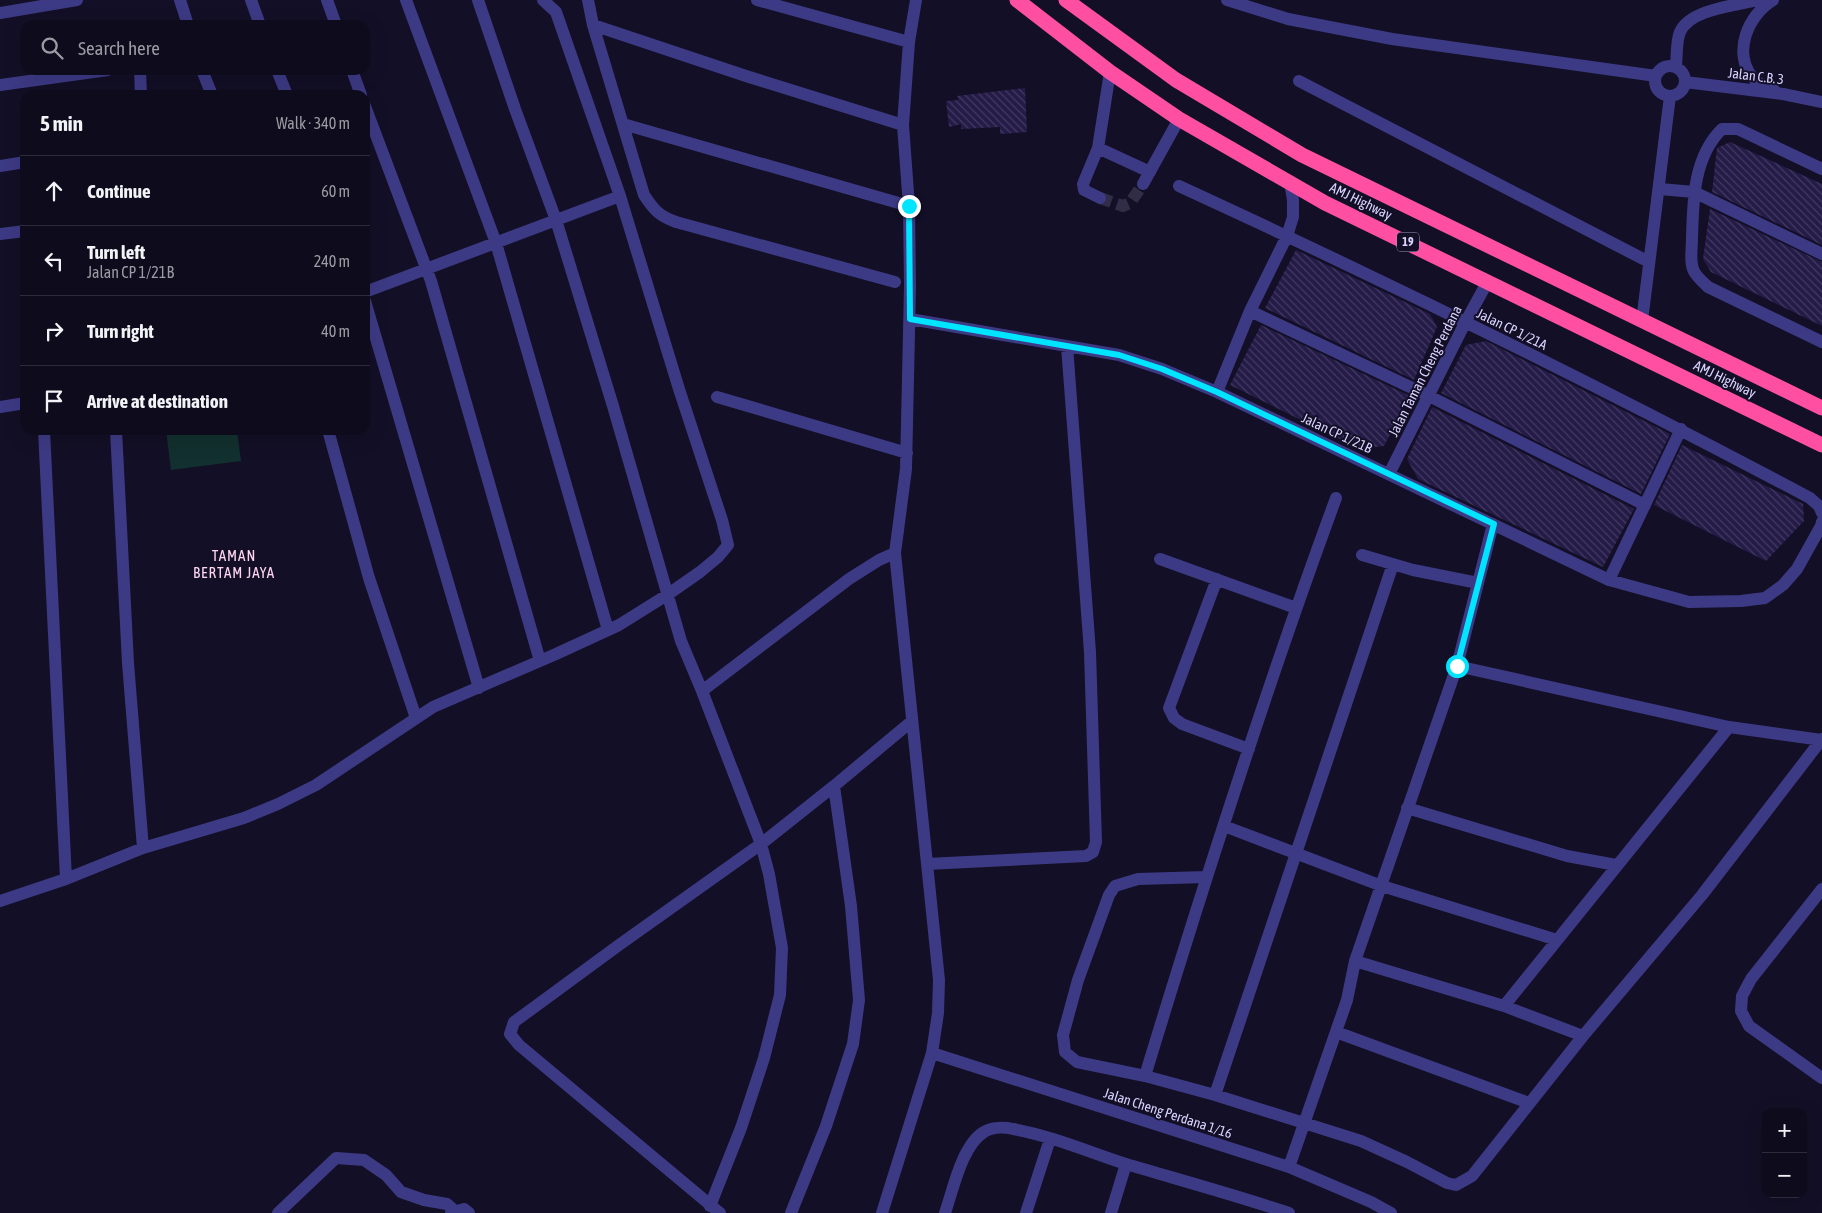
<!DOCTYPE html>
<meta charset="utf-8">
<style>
body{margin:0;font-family:"Asap Condensed",sans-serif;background:#1c1929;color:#f1f3f6}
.controls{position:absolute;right:15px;bottom:15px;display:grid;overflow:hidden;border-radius:10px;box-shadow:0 5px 20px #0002}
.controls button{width:45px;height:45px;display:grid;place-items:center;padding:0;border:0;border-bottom:1px solid #2e2b3b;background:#0e0b1c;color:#f1f3f6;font:25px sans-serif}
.stop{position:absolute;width:15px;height:15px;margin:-11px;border:4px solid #00e5ff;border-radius:50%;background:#fff}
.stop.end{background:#00e5ff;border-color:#fff;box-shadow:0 1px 5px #0008}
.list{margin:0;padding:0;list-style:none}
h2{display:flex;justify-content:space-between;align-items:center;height:65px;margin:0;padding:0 20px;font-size:21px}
h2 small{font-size:16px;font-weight:400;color:#9b9ba3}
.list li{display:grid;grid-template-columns:32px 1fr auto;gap:15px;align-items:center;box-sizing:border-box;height:70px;padding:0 20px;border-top:1px solid #2e2b3b}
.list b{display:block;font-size:19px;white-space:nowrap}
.list p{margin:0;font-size:16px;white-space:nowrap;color:#9b9ba3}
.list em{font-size:16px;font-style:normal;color:#9b9ba3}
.icon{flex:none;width:28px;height:28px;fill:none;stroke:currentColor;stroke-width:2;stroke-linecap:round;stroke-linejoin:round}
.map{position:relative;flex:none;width:1822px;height:1213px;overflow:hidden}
.search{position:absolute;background:#0e0b1c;box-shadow:0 5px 20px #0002;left:20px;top:20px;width:350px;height:55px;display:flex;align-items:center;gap:12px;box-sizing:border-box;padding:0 18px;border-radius:15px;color:#9b9ba3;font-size:19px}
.panel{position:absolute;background:#0e0b1c;box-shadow:0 5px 20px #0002;left:20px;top:90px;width:350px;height:345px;border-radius:15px}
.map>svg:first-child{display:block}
.pitch{fill:#12302f}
.building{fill:url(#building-back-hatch)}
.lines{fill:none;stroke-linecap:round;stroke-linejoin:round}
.minor-tunnel{stroke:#312d47;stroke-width:12;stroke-dasharray:12 6;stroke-linecap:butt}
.minor{stroke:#3d3a85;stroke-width:12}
.highway{stroke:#ff4fa3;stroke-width:15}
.route{stroke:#00e5ff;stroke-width:6}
.labels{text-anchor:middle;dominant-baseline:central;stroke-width:4;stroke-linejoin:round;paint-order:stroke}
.shield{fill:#130f26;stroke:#9e99be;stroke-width:1}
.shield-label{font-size:12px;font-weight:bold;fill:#d9d4ff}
.street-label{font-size:14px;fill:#d9d4ff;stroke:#130f26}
.neighbourhood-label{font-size:15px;letter-spacing:1px;fill:#ffd6f0;stroke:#130f26}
</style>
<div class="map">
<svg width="1822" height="1213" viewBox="0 0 1822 1213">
<defs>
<pattern id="building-back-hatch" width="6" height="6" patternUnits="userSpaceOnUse" patternTransform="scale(1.25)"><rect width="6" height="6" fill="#241b47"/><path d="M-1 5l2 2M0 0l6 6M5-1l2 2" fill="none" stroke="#433b63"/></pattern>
</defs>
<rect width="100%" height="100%" fill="#130f26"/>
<!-- pitch -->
<path class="pitch" d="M 166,430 L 237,430 L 241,461 L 171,470 Z"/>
<!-- building -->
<path class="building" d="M 1025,88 L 1027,132 L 1000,134 L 1000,127 L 961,129 L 961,124 L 949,127 L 946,101 L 958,100 L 957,96 Z
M 1730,142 L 1822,184 L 1822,245 L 1712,192 L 1717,148 Z
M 1710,209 L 1822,262 L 1822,326 L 1711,272 L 1703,259 Z
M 1296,250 L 1430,314 L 1437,327 L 1414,380 L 1265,308 Z
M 1261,325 L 1410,396 L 1384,446 L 1360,449 L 1230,385 Z
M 1486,341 L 1670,434 L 1641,494 L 1441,393 L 1466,345 Z
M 1432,407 L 1634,509 L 1603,567 L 1418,479 L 1407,459 Z
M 1682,445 L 1803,504 L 1804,521 L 1766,561 L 1654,505 Z"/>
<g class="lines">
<!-- minor-tunnel -->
<path class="minor-tunnel" d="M 1100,198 L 1123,206 L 1130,203 L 1143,184"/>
<!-- minor -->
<path class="minor" d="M 180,0 L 188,25
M 251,0 L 260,25
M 327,0 L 336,25
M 406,0 L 496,243 L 608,630
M 478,0 L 515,109 L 556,220 L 613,406 L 681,641 L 702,691 L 761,844 L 769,874 L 782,948 L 780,995 L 764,1058 L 741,1128 L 710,1206
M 588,0 L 593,25 L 644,195 C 654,210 659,216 676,222 L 895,282
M 757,0 L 909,42
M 1227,0 L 1288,19 L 1392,39 L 1656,76
M 1773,0 C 1748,15 1732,53 1753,78 C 1758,84 1767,87 1774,90
M 0,13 L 77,0
M 593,25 L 746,76 L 903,125
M1655 81a15 15 0 1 1 30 0a15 15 0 1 1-30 0Z
M 1676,67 C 1677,57 1676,41 1680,32 C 1690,9 1735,6 1758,0
M 140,70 L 141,95
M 202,70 L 212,95
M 277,70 L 287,95
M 352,70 L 361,95
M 1299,81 L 1649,262
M 1685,82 L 1783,94 L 1822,102
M 0,85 L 108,70
M 365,106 L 431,281 L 540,661
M 623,124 L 909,206
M 1098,148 L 1150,172
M 0,166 L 25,162
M 1822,169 L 1738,129 L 1722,129 C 1693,157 1693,202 1692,239 C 1692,249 1689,265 1695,273 C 1698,278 1704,283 1708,287 L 1822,342
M 1143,184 L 1179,119
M 1179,186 C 1392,284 1603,388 1810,498 L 1819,506 L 1822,513
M 1660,189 L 1694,192 L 1822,254
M 1100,198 L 1084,190 L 1083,184 L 1098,148 L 1110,72
M 0,234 L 25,231
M 365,292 L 620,196
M 365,301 L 479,688
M 1250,311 L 1429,396 L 1645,505
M 910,319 L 1119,355 L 1162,369 L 1217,392 L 1609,580 L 1689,602 L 1741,601 L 1765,598 L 1783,585 L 1797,569 L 1821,526 L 1822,522
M 1642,321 L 1670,96
M 1217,392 L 1250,311 L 1287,236 L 1293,217 L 1293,200 L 1290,182
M 717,397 L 907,453
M 0,407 L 25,403
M 44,430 L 66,879
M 116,430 L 128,663 L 143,848
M 328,430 L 369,578 L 416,718
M 1389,474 L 1465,323 L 1488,281
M 1336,498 C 1266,688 1204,882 1145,1076 L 1215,1095 L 1361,1141 L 1407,1162 L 1447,1183 L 1456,1185 L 1472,1176 L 1583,1036 L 1702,895 L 1822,739
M 1362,555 L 1413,570 L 1478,583
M 1160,559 L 1296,608
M 1217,579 L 1169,708 L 1174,718 L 1182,724 L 1249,749
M 1609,580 L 1681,429
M 1457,666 L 1729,727 L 1822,740
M 702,691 L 849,579 L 879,560 L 895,553
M 1407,808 L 1567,856 L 1616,865
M 1224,826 L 1382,886 L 1557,940
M 927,864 L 1086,856 L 1093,852 L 1096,842 L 1090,652 L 1067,346
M 1822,889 L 1751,979 L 1742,996 L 1741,1011 L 1749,1026 L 1822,1078
M 0,901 L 66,879 L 143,848 L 244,818 L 278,804 L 316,785 L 433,707 L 556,654 L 619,625 L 667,595 L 700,572 L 718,557 L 728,545 L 722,520 L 679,389 L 620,196 L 556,12 L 543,0
M 1355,961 L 1504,1006 L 1583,1036
M 1504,1006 L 1729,727
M 1336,1032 L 1529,1103
M 932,1053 L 1289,1167 L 1371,1202 L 1391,1213
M 1145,1076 L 1077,1062 L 1065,1052 L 1063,1035 L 1078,980 L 1109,895 L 1115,886 L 1138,879 L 1206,877
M 1215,1095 L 1393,564
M 1289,1167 L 1347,1000 L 1355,961 L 1457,666 L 1493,524
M 278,1213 L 336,1158 L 364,1160 L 386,1175 L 401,1192 L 424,1200 L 447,1204 L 455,1211
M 451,1213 L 464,1209 L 469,1213
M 720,1213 L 519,1045 L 510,1034 L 514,1022 L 619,945 L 761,844 L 834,786 L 912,721
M 791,1213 L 826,1126 L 853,1044 L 859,1000 L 851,906 L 834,786
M 882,1213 L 932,1053 L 938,1013 L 939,980 L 895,553 L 906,469 L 910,286 L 909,206 L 903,125 L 909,42 L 916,0
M 945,1213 C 953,1190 962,1145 984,1132 C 992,1127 1004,1127 1013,1129 C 1052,1136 1089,1152 1126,1164 C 1180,1180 1235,1195 1289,1213
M 1026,1213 L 1050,1139
M 1111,1213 L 1126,1164"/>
<!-- highway -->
<path class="highway" d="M 1017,0 L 1110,72 L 1179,119 L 1325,203 L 1822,445
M 1066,0 L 1176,80 L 1302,155 L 1822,408"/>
</g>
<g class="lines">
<!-- route -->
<path class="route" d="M 909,206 L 910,319 L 1119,355 L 1162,369 L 1217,392 L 1494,524 L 1457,666"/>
</g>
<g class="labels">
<!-- shield labels -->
<rect class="shield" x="1397" y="232.5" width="22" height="19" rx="4"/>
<g class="shield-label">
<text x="1408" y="242">19</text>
</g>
<!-- street labels -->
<g class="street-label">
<text transform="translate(1756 76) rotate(7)">Jalan C.B. 3</text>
<text transform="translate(1361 201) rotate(26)">AMJ Highway</text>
<text transform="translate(1512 329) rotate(26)">Jalan CP 1/21A</text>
<text transform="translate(1425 371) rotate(-63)">Jalan Taman Cheng Perdana</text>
<text transform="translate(1725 379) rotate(26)">AMJ Highway</text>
<text transform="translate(1337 433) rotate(25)">Jalan CP 1/21B</text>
<text transform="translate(1168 1113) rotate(18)">Jalan Cheng Perdana 1/16</text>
</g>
<!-- neighbourhood labels -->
<g class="neighbourhood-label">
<text x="234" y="555">TAMAN<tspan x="234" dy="17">BERTAM JAYA</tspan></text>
</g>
</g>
</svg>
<div class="controls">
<button>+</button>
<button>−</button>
</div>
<div class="stop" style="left:1457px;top:666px"></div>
<div class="stop end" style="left:909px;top:206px"></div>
<div class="search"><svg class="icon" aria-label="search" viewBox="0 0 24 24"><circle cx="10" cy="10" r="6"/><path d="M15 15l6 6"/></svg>Search here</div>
<section class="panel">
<h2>5 min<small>Walk · 340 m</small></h2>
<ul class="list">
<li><svg class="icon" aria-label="ahead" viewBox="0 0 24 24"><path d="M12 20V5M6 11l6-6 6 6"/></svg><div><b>Continue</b></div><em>60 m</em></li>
<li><svg class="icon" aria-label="left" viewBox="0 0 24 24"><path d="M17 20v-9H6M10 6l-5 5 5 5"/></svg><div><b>Turn left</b><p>Jalan CP 1/21B</p></div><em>240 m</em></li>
<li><svg class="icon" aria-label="right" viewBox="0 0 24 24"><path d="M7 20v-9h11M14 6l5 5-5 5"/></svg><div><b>Turn right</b></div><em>40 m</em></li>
<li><svg class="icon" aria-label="arrive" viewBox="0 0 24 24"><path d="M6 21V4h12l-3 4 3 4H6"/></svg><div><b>Arrive at destination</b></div></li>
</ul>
</section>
</div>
